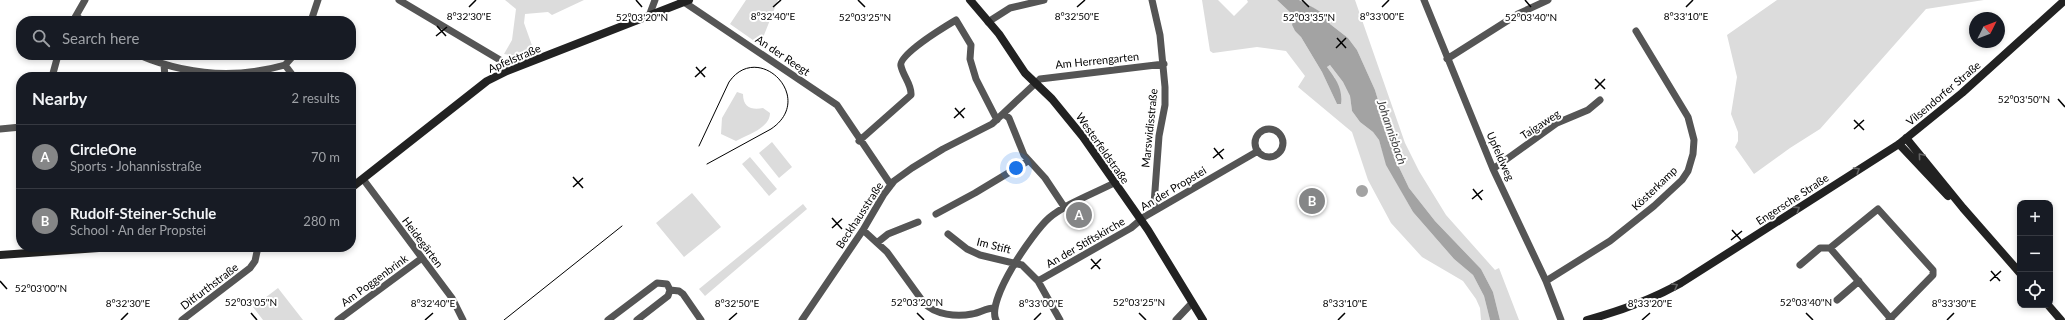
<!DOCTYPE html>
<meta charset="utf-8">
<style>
body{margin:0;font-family:Lato,sans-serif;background:#242831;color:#f1f3f6}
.controls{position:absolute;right:12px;bottom:12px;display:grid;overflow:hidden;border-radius:8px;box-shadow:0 2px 6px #0003}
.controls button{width:36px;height:36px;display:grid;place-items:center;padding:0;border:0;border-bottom:1px solid #363941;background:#171b24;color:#f1f3f6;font:20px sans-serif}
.compass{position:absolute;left:1969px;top:12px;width:36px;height:36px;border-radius:50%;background:#171b24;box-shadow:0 2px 6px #0003;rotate:48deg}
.you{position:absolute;left:1016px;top:168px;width:14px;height:14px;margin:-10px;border:3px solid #fff;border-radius:50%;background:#1a73e8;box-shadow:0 0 0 6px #1a73e833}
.badge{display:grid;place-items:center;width:26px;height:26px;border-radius:50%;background:#858687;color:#fff;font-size:13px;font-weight:700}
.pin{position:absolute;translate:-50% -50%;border:2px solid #fff;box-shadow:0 1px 4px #0006}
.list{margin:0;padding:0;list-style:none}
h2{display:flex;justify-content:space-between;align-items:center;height:52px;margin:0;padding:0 16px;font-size:17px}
h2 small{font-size:13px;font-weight:400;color:#9ea1a6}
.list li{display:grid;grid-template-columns:26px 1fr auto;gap:12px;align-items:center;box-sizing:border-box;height:64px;padding:0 16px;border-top:1px solid #363941}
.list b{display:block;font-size:15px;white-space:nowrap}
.list p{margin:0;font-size:13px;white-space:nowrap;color:#9ea1a6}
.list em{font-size:13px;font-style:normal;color:#9ea1a6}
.icon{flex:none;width:22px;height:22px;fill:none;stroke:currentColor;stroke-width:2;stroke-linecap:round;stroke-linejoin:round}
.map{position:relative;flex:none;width:2065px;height:320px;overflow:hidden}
.search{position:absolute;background:#171b24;box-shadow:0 2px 6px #0003;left:16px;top:16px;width:340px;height:44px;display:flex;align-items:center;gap:10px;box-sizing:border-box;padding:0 14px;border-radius:16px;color:#9ea1a6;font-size:15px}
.panel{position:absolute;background:#171b24;box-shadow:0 2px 6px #0003;left:16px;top:72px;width:340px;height:180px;border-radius:16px}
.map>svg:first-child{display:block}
.green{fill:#dcdcdc}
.water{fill:#a3a3a3}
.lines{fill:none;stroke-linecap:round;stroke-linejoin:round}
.street{stroke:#555;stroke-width:7}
.secondary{stroke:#222;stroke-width:8}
.tram{stroke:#000;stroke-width:1}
.oneway{stroke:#646464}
.ticks{fill:none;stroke:#000;stroke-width:1.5}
.labels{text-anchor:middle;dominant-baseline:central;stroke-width:4;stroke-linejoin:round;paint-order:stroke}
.street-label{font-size:11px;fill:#000;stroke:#fff}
.water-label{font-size:12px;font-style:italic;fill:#444;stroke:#fff}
.ticks-label{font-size:10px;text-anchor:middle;fill:#000;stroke:#fff;stroke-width:4;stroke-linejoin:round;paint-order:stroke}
</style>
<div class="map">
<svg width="2065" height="320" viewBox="0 0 2065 320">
<rect width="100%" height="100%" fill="#fff"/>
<!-- green -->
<path class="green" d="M 505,0 L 584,0 L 552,15 L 548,12 L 525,14 L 524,23 L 534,51 L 515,56 L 504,54 L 512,40 L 516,9 Z
M 746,0 L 778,0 L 760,45 L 730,24 Z
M 1202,0 L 1218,0 L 1234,16 L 1248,2 L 1247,0 L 1277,0 L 1294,16 L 1292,25 L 1295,31 L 1301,37 L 1322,72 L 1337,104 L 1335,78 L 1327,67 L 1330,65 L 1343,82 L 1350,96 L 1352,111 L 1360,122 L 1373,132 L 1379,140 L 1387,165 L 1413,212 L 1454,259 L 1473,275 L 1484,296 L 1490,320 L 1481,320 L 1480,308 L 1476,299 L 1463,281 L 1422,257 L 1391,223 L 1368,180 L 1352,132 L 1298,87 L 1305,76 L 1286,51 L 1257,47 L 1213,53 L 1210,51 Z
M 1299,0 L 1355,0 L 1405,143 L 1419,171 L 1446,215 L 1495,270 L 1499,268 L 1519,320 L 1500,320 L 1493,292 L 1481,269 L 1435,221 L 1409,188 L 1397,163 L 1375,90 L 1357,50 L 1348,38 L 1330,24 L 1324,14 Z
M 1777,0 L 1984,0 L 1926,9 L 1820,129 L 1790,148 L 1754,174 L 1735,147 L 1738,141 L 1738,132 L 1731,114 L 1737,77 L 1727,35 Z
M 737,92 L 743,94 C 743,108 752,110 763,108 L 770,113 C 770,128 747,135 736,141 L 721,134 L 722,118 Z
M 772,142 L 792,167 L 779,178 L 759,153 Z
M 750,157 L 777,189 L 769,196 L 742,164 Z
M 692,193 L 721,227 L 684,257 L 656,223 Z
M 803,204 L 807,209 L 705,296 L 699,289 Z
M 278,288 L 303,320 L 263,320 L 253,307 Z"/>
<!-- water -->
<path class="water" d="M 1277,0 L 1299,0 L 1314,8 L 1324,14 L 1330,24 L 1348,38 L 1357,50 L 1375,90 L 1397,163 L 1409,188 L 1435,221 L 1481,269 L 1493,292 L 1500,320 L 1490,320 L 1484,296 L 1473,275 L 1454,259 L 1413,212 L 1386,165 L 1379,140 L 1373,132 L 1360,122 L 1352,111 L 1350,96 L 1343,82 L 1330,65 L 1327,67 C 1336,79 1343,89 1341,104 L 1337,104 L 1322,72 L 1301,37 L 1295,31 L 1292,25 L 1294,16 Z
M1356 191a6 6 0 1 1 12 0a6 6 0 1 1-12 0Z"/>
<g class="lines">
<!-- street -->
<path class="street" d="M 399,0 L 500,60 L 507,71
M 681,0 L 837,105 L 891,185
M 1152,0 L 1160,35 L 1165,87 L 1165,105 L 1159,136 L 1154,204 L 1156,210
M 1424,0 L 1493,169 L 1546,281 L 1561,320
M 76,16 L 83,21
M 649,16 L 655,0
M 73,21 L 85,0
M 311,21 L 318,0
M 988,22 L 1010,8 L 1044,0
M 139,55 C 186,75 236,79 285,65
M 294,55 L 285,65 L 294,77
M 1447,59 L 1518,14 L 1548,0
M 164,65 L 165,77
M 52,77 L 58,55
M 1004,114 L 1009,118 L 1024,155 L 1045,178 L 1065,208
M 0,129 L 21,127
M1255 143a14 14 0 1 1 28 0a14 14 0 1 1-28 0Z
M 859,141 L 911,95 C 912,85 903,76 901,66 C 897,55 946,26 956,20 L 971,45 L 970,59 L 976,79 L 997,120
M 1493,169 L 1557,123 L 1588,110 L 1600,100
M 363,179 L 452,298 L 463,320
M 936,214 L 975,193 L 1028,161
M 863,230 L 887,252 L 924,303 C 935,315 957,317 972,314 C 980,313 986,308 994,308
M 948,234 L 967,249 L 980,255 L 1022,265 L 1038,281 L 1060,320
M 878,242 L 888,234 L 918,222
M 1800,265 L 1820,248 L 1830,248
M 1038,281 L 1131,228 L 1144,217 L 1258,151
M 1546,281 L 1610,241 L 1654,206 L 1682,180 L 1688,171 L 1693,154 L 1694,140 L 1688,117 L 1636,31
M 670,290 L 679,291 L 683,294 L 701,320
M 1837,300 L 1859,281
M 182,320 L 250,268 L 255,261 L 258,247
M 338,320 L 422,258
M 608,320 L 657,283 L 667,284 L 670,290 L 668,296 L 637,320
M 802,320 L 863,230 L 884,194 L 894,181 L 912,168 L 943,149 L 992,124 L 1040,79 L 1164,64
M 996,320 C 986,300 1033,232 1049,218 C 1065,204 1095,193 1114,183
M 1176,320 L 1192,303
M 1889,320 L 1933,275 L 1933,270 L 1878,209 L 1830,248 L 1891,319"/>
<!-- secondary -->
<path class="secondary" d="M 970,0 L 999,34 L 1025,73 L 1052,99 L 1083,137 L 1148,230 L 1203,320
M 1906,138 L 1963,208 L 2020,273
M 1899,144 L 1948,196
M 351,188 L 487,81 L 507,71 L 689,0
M 0,255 L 113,247
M 2048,305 L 2061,320
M 1587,320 C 1620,311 1651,300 1681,283 L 1899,144 L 1962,93 L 2065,0"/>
<!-- tram -->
<path class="tram" d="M 699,146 L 729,82 C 758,40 817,98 771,129 L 707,164
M 504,320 L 622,226"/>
</g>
<!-- one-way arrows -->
<defs><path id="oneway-chevron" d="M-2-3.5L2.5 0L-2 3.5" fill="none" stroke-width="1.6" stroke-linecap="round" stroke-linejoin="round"/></defs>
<g class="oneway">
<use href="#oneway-chevron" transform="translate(1921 156) rotate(-130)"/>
<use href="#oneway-chevron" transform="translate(1857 170) rotate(-32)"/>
<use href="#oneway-chevron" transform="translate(1797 209) rotate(-33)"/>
<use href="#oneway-chevron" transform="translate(1675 286) rotate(-29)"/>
</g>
<!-- ticks -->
<path class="ticks" d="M 636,0 L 642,7M 858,0 L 865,7M 1302,0 L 1309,7M 1525,0 L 1531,7M 469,7 L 476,0M 773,7 L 781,0M 1077,7 L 1085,0M 1382,7 L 1389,0M 1686,7 L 1693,0M 437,26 L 446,36M 436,36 L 447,27M 1337,38 L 1346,48M 1336,48 L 1346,38M 696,67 L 705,77M 695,77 L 706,67M 1595,79 L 1605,89M 1595,89 L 1605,79M 2058,99 L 2065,107M 955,108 L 964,118M 954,118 L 965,108M 1854,120 L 1864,130M 1854,129 L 1864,120M 1214,148 L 1223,159M 1213,158 L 1224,149M 573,177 L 583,188M 573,187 L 583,178M 1473,189 L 1482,200M 1472,199 L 1483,190M 832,218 L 842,229M 832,228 L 842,219M 1732,230 L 1741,240M 1731,240 L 1742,231M 1091,259 L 1100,269M 1091,269 L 1101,259M 1991,271 L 2000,281M 0,281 L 7,289M 1990,281 L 2001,271M 251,313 L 257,320M 917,313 L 924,320M 1139,313 L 1146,320M 1806,313 L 1813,320M 121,320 L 128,313M 425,320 L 433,313M 729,320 L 737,313M 1034,320 L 1041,313M 1338,320 L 1345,313M 1642,320 L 1650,313M 1947,320 L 1954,313"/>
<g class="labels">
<!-- street labels -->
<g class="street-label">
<text transform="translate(783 55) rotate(34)">An der Reegt</text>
<text transform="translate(514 58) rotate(-23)">Apfelstraße</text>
<text transform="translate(1097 60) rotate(-6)">Am Herrengarten</text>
<text transform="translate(1943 93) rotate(-40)">Vilsendorfer Straße</text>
<text transform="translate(1540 124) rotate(-33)">Taigaweg</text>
<text transform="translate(1149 128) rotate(-84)">Marswidisstraße</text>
<text transform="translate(1103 148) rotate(55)">Westerfeldstraße</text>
<text transform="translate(1501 156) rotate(66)">Upfeldweg</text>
<text transform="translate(1173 188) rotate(-31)">An der Propstei</text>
<text transform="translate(1654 188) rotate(-44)">Kösterkamp</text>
<text transform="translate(1792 199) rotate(-33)">Engersche Straße</text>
<text transform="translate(859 215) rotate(-57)">Beckhausstraße</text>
<text transform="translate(423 242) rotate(53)">Heidegärten</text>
<text transform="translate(1085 242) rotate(-30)">An der Stiftskirche</text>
<text transform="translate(994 245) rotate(14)">Im Stift</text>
<text transform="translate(374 280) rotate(-36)">Am Poggenbrink</text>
<text transform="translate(209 286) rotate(-37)">Ditfurthstraße</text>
</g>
<!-- water labels -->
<g class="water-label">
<text transform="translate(1392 132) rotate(71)">Johannisbach</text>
</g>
</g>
<g class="ticks-label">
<text x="773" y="20">8°32'40"E</text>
<text x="1077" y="20">8°32'50"E</text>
<text x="1382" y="20">8°33'00"E</text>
<text x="1686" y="20">8°33'10"E</text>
<text x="469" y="20">8°32'30"E</text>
<text x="642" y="21">52°03'20"N</text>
<text x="865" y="21">52°03'25"N</text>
<text x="1309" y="21">52°03'35"N</text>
<text x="1531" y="21">52°03'40"N</text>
<text x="2024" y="103">52°03'50"N</text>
<text x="41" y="292">52°03'00"N</text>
<text x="251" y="306">52°03'05"N</text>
<text x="917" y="306">52°03'20"N</text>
<text x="1139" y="306">52°03'25"N</text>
<text x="1806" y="306">52°03'40"N</text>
<text x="128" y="307">8°32'30"E</text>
<text x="433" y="307">8°32'40"E</text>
<text x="737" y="307">8°32'50"E</text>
<text x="1041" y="307">8°33'00"E</text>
<text x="1345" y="307">8°33'10"E</text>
<text x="1650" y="307">8°33'20"E</text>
<text x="1954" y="307">8°33'30"E</text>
</g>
</svg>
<div class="controls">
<button>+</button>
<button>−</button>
<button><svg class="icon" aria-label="locate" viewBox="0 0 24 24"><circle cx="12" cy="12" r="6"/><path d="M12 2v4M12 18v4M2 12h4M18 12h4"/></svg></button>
</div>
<svg class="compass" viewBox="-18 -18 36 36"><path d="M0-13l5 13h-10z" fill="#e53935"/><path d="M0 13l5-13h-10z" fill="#9ea1a6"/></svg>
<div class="you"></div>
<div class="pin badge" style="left:1079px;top:215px">A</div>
<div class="pin badge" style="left:1312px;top:201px">B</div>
<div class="search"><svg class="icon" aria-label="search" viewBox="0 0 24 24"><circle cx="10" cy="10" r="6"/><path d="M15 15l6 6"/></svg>Search here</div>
<section class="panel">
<h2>Nearby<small>2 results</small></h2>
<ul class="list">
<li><span class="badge">A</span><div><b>CircleOne</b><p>Sports · Johannisstraße</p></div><em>70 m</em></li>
<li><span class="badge">B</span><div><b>Rudolf-Steiner-Schule</b><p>School · An der Propstei</p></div><em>280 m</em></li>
</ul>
</section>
</div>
